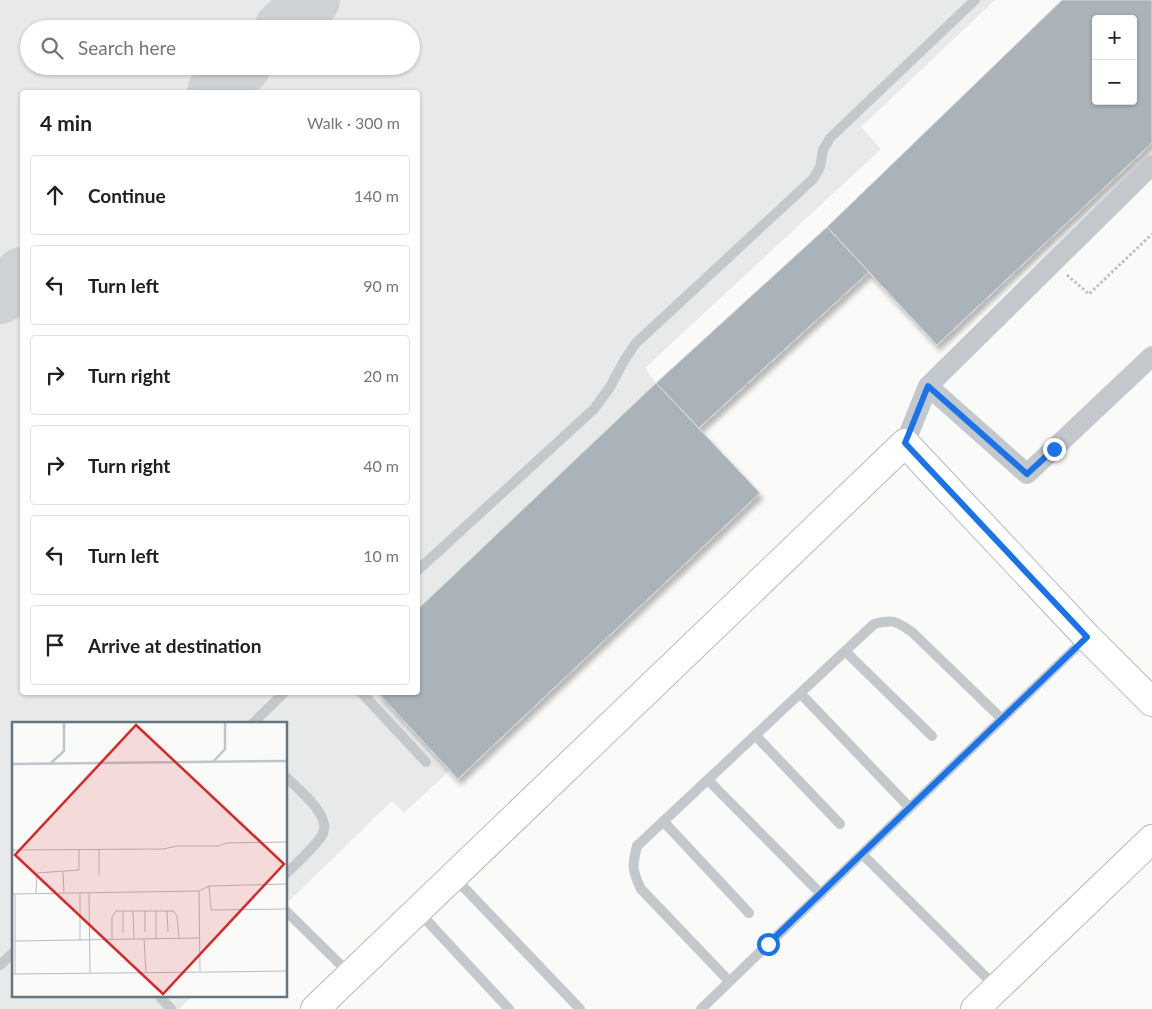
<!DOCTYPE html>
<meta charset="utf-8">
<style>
body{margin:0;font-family:Lato,sans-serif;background:#f2f2f2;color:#202124}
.controls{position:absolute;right:15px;top:15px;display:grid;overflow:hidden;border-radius:5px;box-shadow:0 1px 4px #0004}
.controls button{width:45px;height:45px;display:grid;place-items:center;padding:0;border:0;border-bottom:1px solid #e0e0e0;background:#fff;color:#202124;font:25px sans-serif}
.stop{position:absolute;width:15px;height:15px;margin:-11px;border:4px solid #1a73e8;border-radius:50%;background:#fff}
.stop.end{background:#1a73e8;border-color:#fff;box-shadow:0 1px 5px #0008}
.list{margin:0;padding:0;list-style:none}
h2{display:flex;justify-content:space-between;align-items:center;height:65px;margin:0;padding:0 20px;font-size:21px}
h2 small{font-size:16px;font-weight:400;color:#757577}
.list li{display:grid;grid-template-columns:32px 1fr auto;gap:15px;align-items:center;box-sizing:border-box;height:80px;margin:0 10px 10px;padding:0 10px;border:1px solid #e0e0e0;border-radius:5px}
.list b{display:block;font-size:19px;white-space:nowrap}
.list em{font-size:16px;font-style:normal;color:#757577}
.icon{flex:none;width:28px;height:28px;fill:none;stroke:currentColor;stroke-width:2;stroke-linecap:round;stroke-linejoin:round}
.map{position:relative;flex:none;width:1152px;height:1009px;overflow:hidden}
.search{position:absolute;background:#fff;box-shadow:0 1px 4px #0004;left:20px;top:20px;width:400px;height:55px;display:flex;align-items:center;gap:12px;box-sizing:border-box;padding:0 18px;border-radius:28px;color:#757577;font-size:19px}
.panel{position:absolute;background:#fff;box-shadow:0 1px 4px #0004;left:20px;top:90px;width:400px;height:605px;border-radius:5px}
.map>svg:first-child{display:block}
.built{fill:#e8e9e9;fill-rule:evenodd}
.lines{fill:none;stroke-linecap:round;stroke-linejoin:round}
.taxiway{stroke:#ced2d4;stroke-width:56}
.building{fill:#aab3b9;stroke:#dcdcda;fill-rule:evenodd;filter:url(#shadow)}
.secondary-casing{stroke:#b3babf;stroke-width:30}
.path{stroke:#bbbfc2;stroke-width:3;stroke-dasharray:2.5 2.5;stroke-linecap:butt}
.lane{stroke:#c3c8cc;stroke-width:10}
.street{stroke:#c3c8cc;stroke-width:20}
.secondary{stroke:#fff;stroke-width:28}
.route{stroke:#1a73e8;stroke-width:6}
.inset-river{fill:none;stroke:#bbc7cb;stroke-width:2.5}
.inset-road{fill:none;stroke:#b5bdc2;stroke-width:1}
.view{fill:#d62828;fill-opacity:0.15;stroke:#d62828;stroke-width:2.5}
.inset-edge{fill:none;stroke:#657683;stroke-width:2.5}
</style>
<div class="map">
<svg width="1152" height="1009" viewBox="0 0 1152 1009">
<defs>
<filter id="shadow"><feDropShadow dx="3" dy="5.5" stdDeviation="2.5" flood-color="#0004"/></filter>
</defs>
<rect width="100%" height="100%" fill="#fafaf8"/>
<!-- built -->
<path class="built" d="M 0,0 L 995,0 L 861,127 L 881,149 L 645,368 L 656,383 L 760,493 L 458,779 L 450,770 L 404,813 L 392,801 L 286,904 L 286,723 L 14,723 L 14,995 L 193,995 L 179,1009 L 0,1009 ZM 29,29 L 411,29 L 411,66 L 29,66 ZM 22,92 L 418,92 L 418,692 L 22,692 Z"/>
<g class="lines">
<!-- taxiway -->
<path class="taxiway" d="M 282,29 L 312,0
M 215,92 L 243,66
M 0,296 L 22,275"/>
</g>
<!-- building -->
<path class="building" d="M 1062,0 L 1152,0 L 1152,143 L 937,345 L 827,227 ZM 1096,19 L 1133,19 L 1133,101 L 1096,101 Z
M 827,227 L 869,272 L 699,428 L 656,383 Z
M 656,383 L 760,493 L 458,779 L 377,692 L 418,692 L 418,609 Z"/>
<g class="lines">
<!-- secondary casing -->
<g class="secondary-casing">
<path id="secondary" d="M 315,1009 L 905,443 L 1087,637 L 1152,702
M 975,1009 L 1152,839"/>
</g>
<!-- path -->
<path class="path" d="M 1067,275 L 1089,294 L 1152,234"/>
<!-- lane -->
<path class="lane" d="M 418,570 L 594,409 L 610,387 L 625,359 L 636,343 L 813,179 L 820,167 L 823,150 L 830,138 L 975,0
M 845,651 L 932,736
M 361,692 L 426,762
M 800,693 L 910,808
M 253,723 L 285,692
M 755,735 L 840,824
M 286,777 C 298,789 331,815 323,833 C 318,845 296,863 286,874
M 708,780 L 821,894
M 663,821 L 749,913
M 862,854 L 996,987
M 454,877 L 580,1009
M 286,911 L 350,974
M 418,911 L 509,1009
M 0,965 L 14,952
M 729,981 L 641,889 C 632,871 632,865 637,846 L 874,624 C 893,619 896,621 912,632 L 1002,719
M 162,995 L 160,997 L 171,1009
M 701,1009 L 1087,637"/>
<!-- street -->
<path class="street" d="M 928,386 L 1027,474 L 1152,356
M 905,443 L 928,386 L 1152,165"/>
<!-- secondary -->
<use href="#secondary" class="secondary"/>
</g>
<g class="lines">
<!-- route -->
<path class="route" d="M 768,944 L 1087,637 L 905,443 L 928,386 L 1027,474 L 1054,449"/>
</g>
<!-- overview -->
<g transform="translate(12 722)">
<rect width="275" height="275" fill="#fafaf8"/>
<path class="inset-river" d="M 200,41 L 213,27 L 213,0M 0,42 L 275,39M 38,42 L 52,29 L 52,0"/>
<path class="inset-road" d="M 87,127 L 87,153M 0,128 L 151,127 L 165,124 L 207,124 L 214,121 L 275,120M 51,150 L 52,171M 197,164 L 199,188 L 275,187M 187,169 L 188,249M 24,171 L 25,151 L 67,148 L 67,127M 68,171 L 68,218M 77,171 L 78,251M 0,172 L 187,169 L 197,164 L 275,162M 3,172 L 3,252M 111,189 L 111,211M 121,189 L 122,217M 133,189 L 133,210M 144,189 L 144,217M 155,189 L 156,210M 100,217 L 100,195 L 104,189 L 161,189 L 165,194 L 167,216M 132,217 L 134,250M 3,219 L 187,216M 203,250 L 275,249M 0,252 L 203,250"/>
<path class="view" d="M 124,3 L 272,142 L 151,272 L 3,133 Z"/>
<rect width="275" height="275" class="inset-edge"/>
</g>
</svg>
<div class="controls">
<button>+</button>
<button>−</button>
</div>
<div class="stop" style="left:768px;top:944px"></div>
<div class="stop end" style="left:1054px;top:449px"></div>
<div class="search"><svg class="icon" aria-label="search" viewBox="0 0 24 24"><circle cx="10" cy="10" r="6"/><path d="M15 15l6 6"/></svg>Search here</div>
<section class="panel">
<h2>4 min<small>Walk · 300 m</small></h2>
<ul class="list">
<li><svg class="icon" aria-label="ahead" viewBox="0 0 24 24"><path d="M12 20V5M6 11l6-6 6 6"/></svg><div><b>Continue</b></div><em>140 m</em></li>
<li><svg class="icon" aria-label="left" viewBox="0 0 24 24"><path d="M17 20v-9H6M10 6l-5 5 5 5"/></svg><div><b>Turn left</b></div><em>90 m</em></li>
<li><svg class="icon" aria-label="right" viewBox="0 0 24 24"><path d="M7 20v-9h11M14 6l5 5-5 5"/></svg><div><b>Turn right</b></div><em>20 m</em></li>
<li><svg class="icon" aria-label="right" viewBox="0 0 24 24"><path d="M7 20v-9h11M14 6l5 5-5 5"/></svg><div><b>Turn right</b></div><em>40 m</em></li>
<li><svg class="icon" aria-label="left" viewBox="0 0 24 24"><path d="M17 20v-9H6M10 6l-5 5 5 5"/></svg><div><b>Turn left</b></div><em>10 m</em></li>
<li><svg class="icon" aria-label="arrive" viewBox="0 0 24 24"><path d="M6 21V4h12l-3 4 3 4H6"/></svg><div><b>Arrive at destination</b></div></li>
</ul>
</section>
</div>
